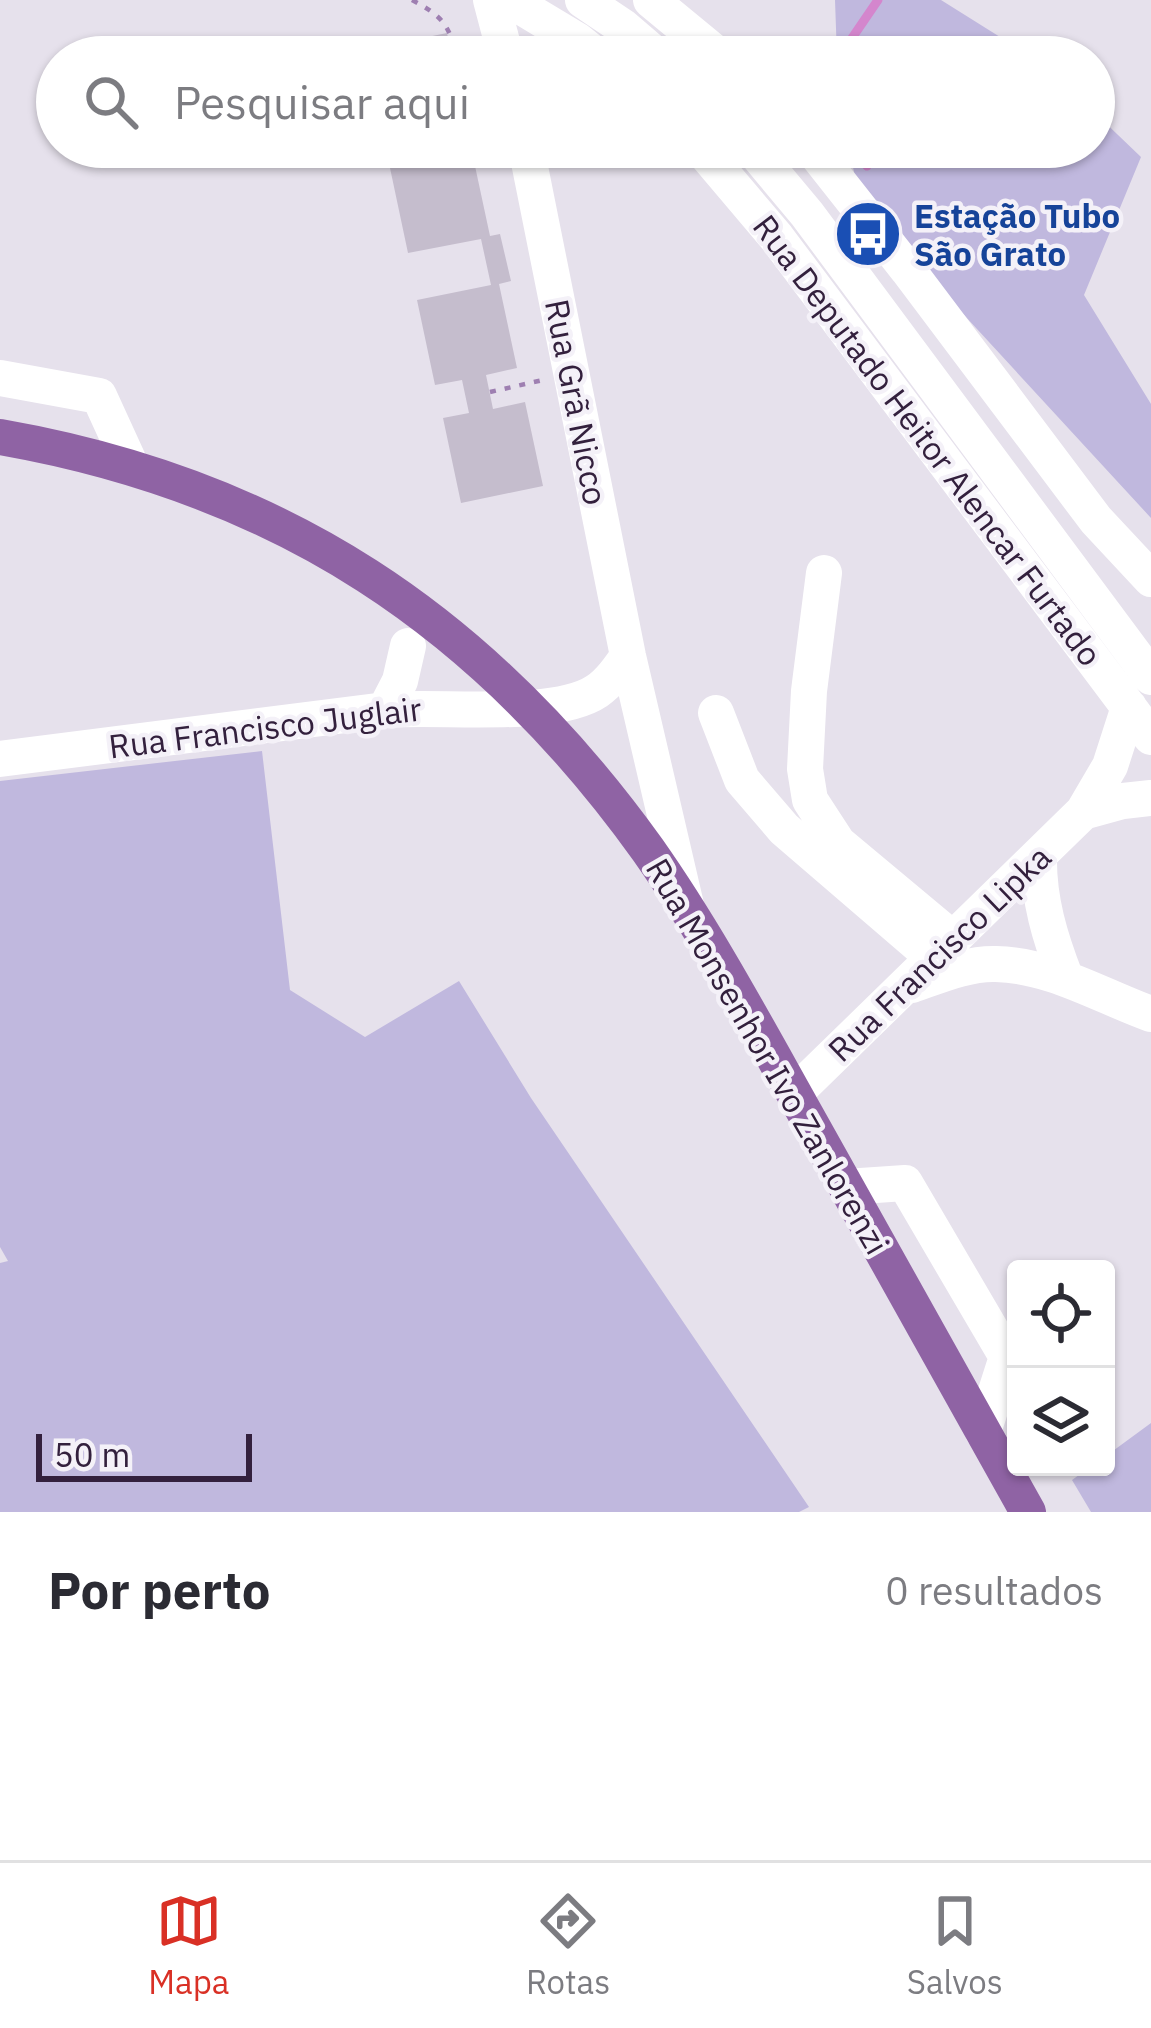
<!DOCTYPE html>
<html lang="pt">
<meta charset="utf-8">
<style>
body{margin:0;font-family:"IBM Plex Sans",sans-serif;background:#f7f7f7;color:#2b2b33}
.controls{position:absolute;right:36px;bottom:36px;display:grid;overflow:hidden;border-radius:12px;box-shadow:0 3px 9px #0004}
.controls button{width:108px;height:108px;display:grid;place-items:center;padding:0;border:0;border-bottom:3px solid #e1e1e2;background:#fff;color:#2b2b33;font:60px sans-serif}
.scale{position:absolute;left:36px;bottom:30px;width:216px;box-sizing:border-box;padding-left:12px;border:6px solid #33203d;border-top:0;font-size:33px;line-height:42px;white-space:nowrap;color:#33203d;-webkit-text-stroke:9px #f4f1f8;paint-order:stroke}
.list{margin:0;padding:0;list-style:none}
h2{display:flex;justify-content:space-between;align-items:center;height:156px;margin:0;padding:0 48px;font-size:51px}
h2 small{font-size:39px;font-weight:400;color:#7c7c81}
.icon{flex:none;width:66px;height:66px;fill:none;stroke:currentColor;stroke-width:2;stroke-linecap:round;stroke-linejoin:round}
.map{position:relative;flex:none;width:1151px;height:1512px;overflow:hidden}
.search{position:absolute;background:#fff;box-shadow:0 3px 9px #0004;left:36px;right:36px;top:36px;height:132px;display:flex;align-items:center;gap:30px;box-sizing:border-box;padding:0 42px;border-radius:66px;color:#7c7c81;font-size:45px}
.sheet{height:348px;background:#fff}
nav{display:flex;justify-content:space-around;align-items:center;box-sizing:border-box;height:168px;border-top:3px solid #e1e1e2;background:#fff;font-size:33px;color:#7c7c81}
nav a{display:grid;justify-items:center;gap:6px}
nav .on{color:#d93025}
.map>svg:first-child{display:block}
.green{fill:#c0b8de}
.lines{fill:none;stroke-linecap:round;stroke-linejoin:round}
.stream{stroke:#d486cd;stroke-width:9}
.building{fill:#c5bdcd}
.path{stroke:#9e7fb1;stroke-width:4.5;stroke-dasharray:6 9;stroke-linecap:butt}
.minor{stroke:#fff;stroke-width:36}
.major{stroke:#8f63a4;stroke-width:36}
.labels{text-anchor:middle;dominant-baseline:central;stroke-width:9;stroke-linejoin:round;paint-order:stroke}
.transit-label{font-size:33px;font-weight:bold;fill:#164399;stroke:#f4f1f8;text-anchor:start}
.street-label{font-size:33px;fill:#33203d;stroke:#f4f1f8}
</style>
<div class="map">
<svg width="1151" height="1512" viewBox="0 0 1151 1512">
<rect width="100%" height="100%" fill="#e6e1ec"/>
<!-- green -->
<path class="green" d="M 835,0 L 941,0 L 1032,57 L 837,57 Z
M 1094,112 L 1141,157 L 1084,295 L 1151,404 L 1151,518 L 860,202 L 849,147 L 1094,147 Z
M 262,751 L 290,990 L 365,1037 L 459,981 L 531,1098 L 809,1507 L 799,1512 L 0,1512 L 0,1263 L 8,1261 L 0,1247 L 0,781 Z
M 1151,1423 L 1151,1512 L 1091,1512 L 1072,1480 L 1090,1467 L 1106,1467 L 1106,1456 Z"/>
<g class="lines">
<!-- stream -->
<path class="stream" d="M 852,57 L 850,41 L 878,0
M 864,147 L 867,166"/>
</g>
<!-- building -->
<path class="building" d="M 447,33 L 452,57 L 366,57 L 364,50 Z
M 413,147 L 438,147 L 440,158 L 472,152 L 490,236 L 500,234 L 511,281 L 499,284 L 517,368 L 486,375 L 493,409 L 525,402 L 543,486 L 461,503 L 443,418 L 469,413 L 462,380 L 435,385 L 417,300 L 491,285 L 481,239 L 408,253 L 390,168 L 417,163 Z"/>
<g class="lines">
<!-- path -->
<path class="path" d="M 412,0 C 442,16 449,24 457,57
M 490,392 L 543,380"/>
<!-- minor -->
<path class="minor" d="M 491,0 L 506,57
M 510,0 L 578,41 L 598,57
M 583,0 L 623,27 L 658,57
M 651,0 L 720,57
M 526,147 L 628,656 L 686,905
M 700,147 L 777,238 L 1151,737
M 751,147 L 807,214 L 1151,677
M 811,147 L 908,270 L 1096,520 L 1151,579
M 0,378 L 99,396 L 131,466
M 824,573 L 809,691 L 805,769 L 810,800 L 838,843 L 953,939
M 385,710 L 400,681 L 408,646
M 716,713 L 742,780 L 784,829 L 934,958
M 0,759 L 385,710 C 440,705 554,720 597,691 C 610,682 619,669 628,656
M 1083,812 L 1123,801 L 1151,798
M 1039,855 C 1038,899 1050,938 1066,979
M 912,985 C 938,976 968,963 996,964 C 1051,965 1101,996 1151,1014
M 794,1094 L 1083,812 L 1110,766 L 1129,707
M 846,1187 L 905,1183 L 1007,1357 L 983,1432"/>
<!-- major -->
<path class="major" d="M 0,437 C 280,486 483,620 648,850 C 707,934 756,1026 806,1115 C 880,1247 953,1380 1028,1512"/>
</g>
<!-- icons -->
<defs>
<g id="bus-disc" transform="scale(3.45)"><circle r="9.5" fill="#1a4fb4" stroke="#f4f1f8"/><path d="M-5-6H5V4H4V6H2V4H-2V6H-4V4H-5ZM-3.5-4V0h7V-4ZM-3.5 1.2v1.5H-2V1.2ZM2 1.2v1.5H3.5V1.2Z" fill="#fff"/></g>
</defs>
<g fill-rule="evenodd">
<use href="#bus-disc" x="868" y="234"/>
</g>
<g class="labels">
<!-- transit labels -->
<g class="transit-label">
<text x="914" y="215">Estação Tubo<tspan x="914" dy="38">São Grato</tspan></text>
</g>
<!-- street labels -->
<g class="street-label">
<text transform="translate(577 402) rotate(79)">Rua Grã Nicco</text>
<text transform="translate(928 440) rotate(53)">Rua Deputado Heitor Alencar Furtado</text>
<text transform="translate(265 727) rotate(-7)">Rua Francisco Juglair</text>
<text transform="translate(939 953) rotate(-44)">Rua Francisco Lipka</text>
<text transform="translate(768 1056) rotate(60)">Rua Monsenhor Ivo Zanlorenzi</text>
</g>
</g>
</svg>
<div class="controls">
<button><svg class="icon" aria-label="locate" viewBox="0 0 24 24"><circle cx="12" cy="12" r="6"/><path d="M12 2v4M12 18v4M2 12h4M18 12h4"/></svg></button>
<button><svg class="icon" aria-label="layers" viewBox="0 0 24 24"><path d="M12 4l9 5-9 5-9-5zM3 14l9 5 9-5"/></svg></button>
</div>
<div class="scale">50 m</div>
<div class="search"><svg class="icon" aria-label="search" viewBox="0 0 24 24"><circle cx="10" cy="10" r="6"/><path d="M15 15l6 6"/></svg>Pesquisar aqui</div>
</div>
<section class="sheet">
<h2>Por perto<small>0 resultados</small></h2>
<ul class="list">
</ul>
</section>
<nav>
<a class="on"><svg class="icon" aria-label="map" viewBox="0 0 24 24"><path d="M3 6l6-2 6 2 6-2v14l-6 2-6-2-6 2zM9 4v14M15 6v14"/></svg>Mapa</a>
<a><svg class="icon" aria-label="directions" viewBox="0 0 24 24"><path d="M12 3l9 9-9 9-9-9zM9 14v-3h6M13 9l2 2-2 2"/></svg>Rotas</a>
<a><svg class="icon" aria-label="saved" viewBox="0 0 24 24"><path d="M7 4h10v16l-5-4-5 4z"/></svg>Salvos</a>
</nav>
